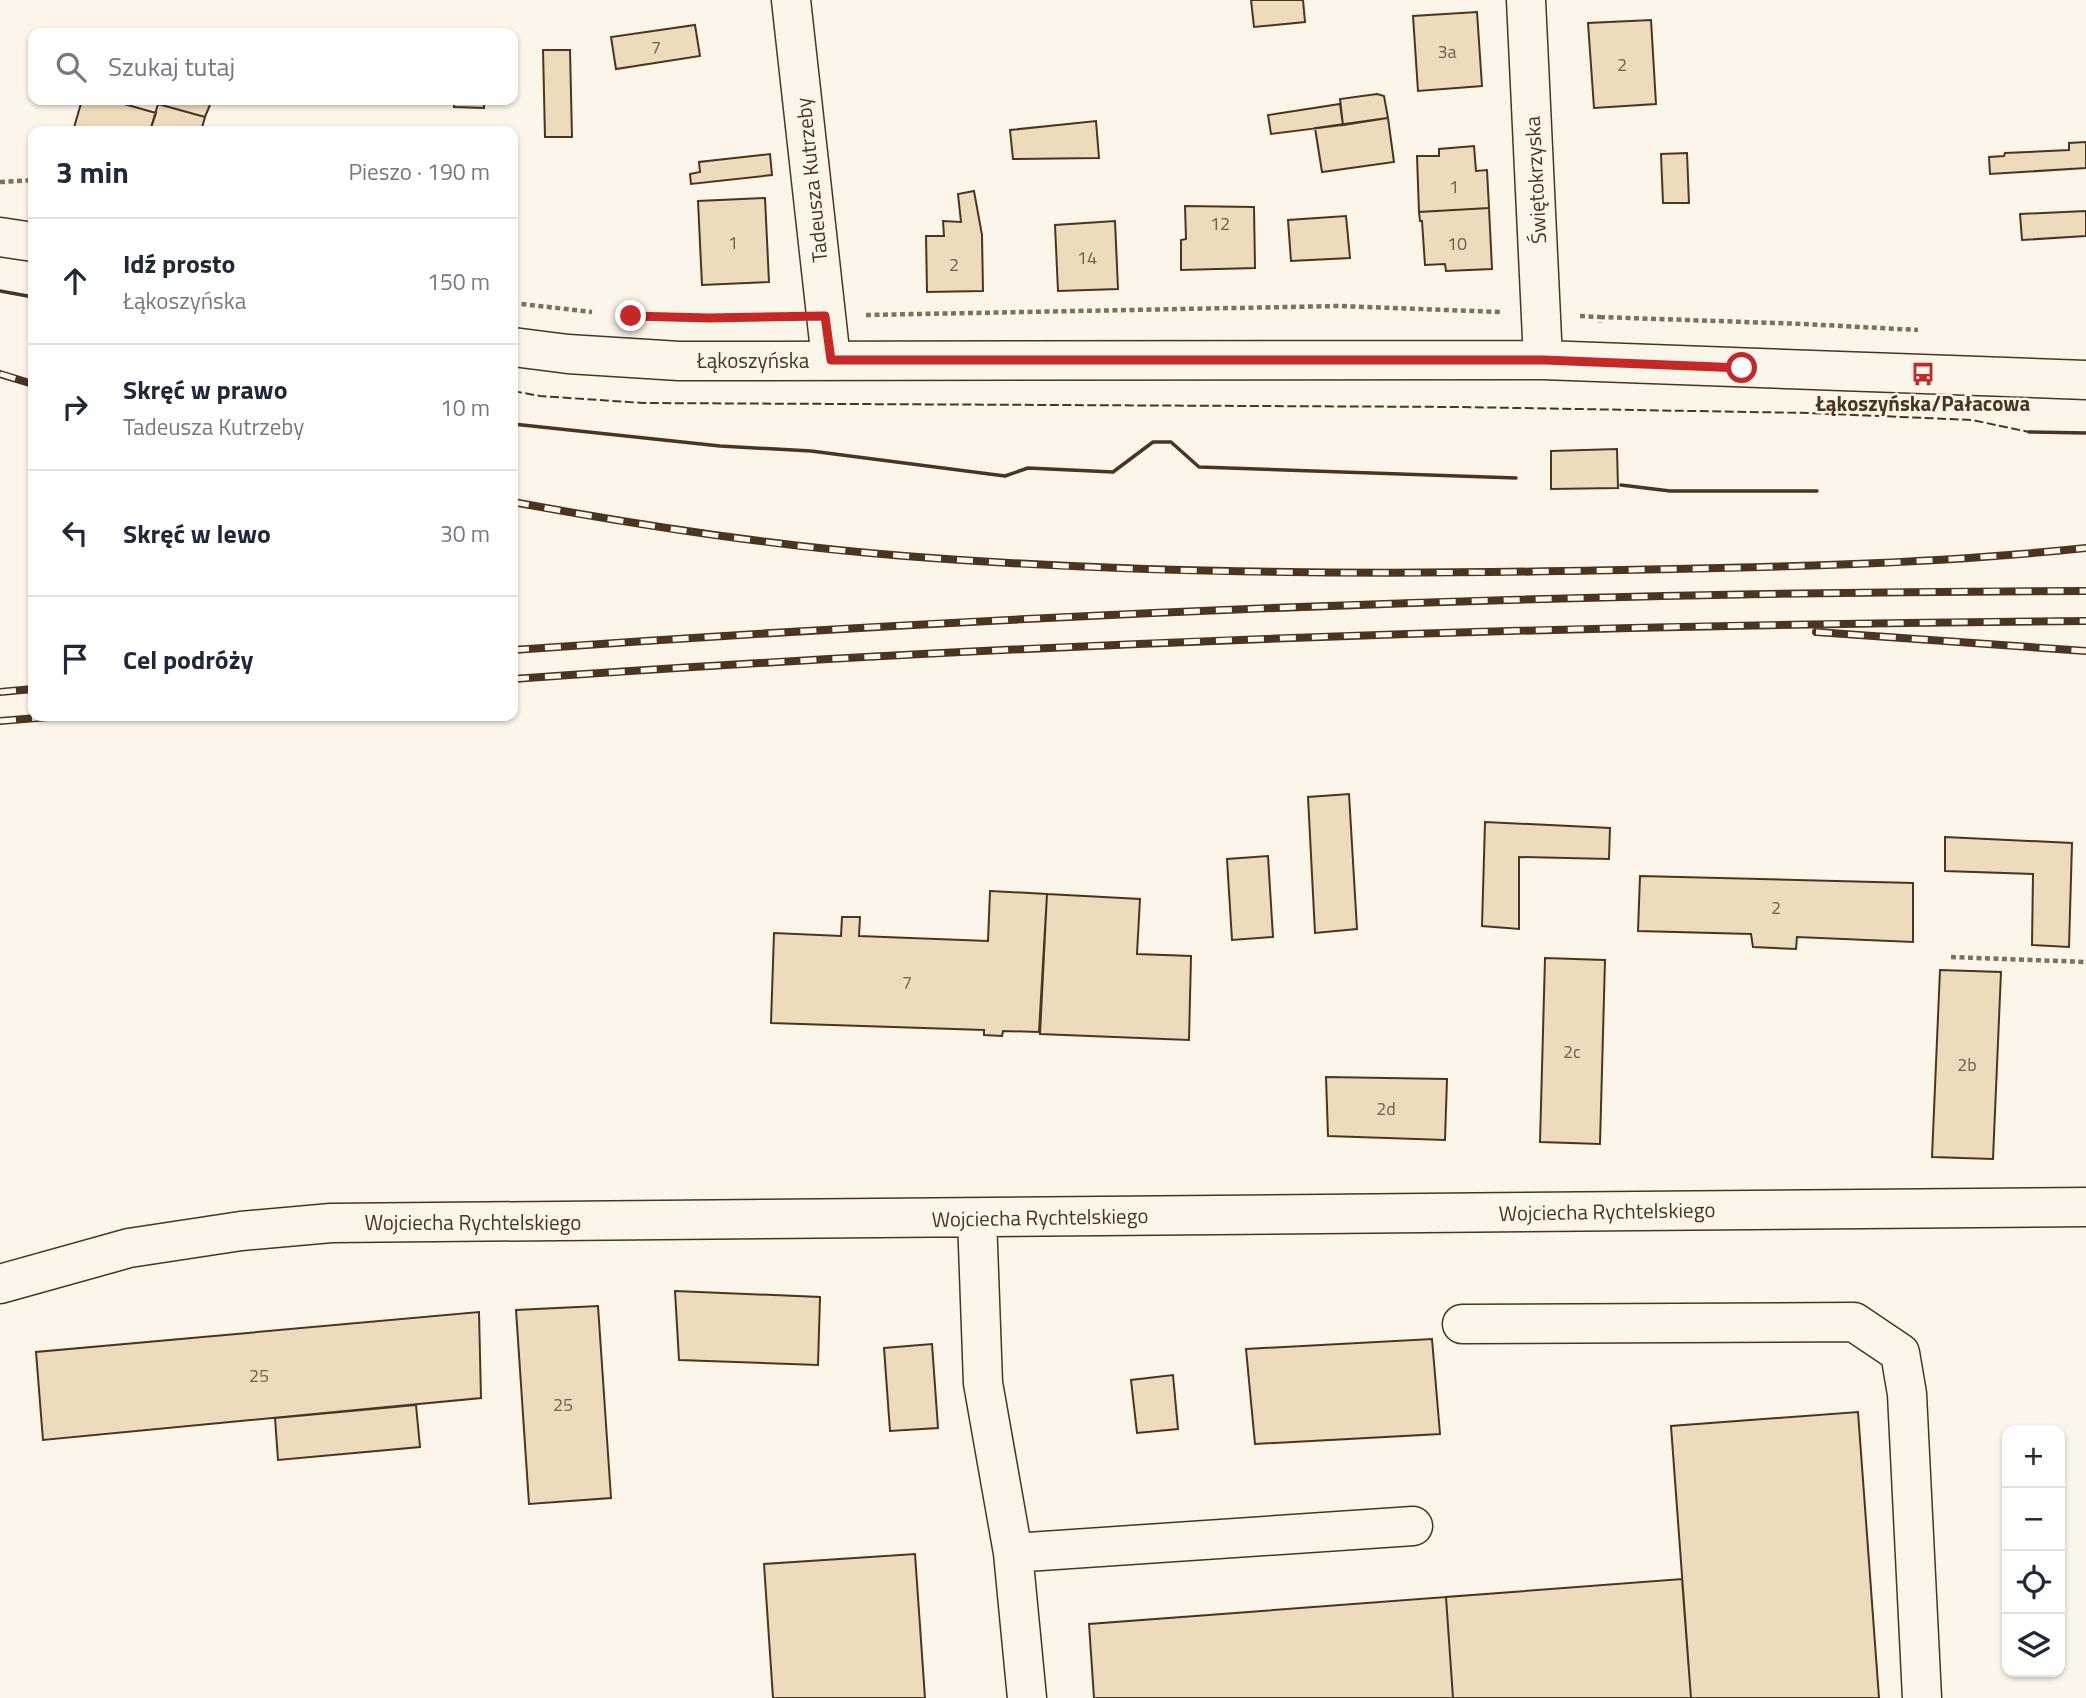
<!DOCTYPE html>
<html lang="pl">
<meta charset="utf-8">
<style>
body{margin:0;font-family:"Titillium Web",sans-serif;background:#f6f6f7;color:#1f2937}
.controls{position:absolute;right:21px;bottom:21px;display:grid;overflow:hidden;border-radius:14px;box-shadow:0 2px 5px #0004}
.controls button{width:63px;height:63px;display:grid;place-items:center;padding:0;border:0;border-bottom:2px solid #e0e1e3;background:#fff;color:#1f2937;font:35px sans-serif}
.stop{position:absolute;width:21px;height:21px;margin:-16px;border:5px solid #c62828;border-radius:50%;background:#fff}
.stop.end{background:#c62828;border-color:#fff;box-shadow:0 2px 7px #0008}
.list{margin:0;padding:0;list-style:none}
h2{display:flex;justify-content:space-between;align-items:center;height:91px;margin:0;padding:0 28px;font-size:30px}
h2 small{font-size:23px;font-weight:400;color:#747a83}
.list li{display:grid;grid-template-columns:46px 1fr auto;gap:21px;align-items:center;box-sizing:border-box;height:126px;padding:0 28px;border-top:2px solid #e0e1e3}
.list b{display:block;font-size:26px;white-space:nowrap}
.list p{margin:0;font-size:23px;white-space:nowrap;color:#747a83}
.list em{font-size:23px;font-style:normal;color:#747a83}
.icon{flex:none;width:38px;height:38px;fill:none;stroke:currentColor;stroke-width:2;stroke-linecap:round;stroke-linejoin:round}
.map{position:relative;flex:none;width:2086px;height:1698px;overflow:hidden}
.search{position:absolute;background:#fff;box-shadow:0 2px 5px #0004;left:28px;top:28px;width:490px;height:77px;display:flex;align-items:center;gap:18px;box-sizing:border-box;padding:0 24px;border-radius:14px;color:#747a83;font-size:26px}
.panel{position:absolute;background:#fff;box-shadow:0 2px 5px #0004;left:28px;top:126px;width:490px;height:595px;border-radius:14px}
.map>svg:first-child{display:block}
.building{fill:#ecdcbc;stroke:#4a3520;stroke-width:2}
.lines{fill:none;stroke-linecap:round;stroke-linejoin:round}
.minor-casing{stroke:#4a3520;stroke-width:41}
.path{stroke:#7f6f5c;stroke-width:4.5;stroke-dasharray:5 3.5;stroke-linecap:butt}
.minor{stroke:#fbf6e9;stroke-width:38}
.rail-casing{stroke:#4a3520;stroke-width:8}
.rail{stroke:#fbf6e9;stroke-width:5;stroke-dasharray:16;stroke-linecap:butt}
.fence{stroke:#4a3520;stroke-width:2;stroke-dasharray:9 3.5;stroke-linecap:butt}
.wall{stroke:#4a3520;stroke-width:3.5}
.route{stroke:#c62828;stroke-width:9}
.labels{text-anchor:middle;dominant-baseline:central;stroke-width:5;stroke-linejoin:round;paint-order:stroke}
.number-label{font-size:18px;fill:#725f47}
.street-label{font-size:21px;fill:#4a3520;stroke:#fbf6e9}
.poi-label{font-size:21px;font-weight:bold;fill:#4a3520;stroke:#fbf6e9}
</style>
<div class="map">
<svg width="2086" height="1698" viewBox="0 0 2086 1698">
<rect width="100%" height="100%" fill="#fbf6e9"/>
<!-- building -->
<path class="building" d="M 1251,0 L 1303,0 L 1305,22 L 1254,27 Z
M 1477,12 L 1482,86 L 1418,91 L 1413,16 Z
M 1651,20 L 1656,104 L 1594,108 L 1588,23 Z
M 695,25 L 700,56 L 616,69 L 611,37 Z
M 543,50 L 570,50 L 572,137 L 545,137 Z
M 1377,94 L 1384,96 L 1388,118 L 1343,125 L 1340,99 Z
M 82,100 L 110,100 L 156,113 L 150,131 L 73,131 Z
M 159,100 L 212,100 L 205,117 L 158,104 Z
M 454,100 L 484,100 L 484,108 L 454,107 Z
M 158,104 L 205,117 L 201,131 L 150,131 Z
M 1340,104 L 1343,125 L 1271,134 L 1268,115 Z
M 1388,118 L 1394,162 L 1322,172 L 1315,128 Z
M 1096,121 L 1099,158 L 1013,159 L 1010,130 Z
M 2086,142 L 2086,168 L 1990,174 L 1989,157 L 2004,156 L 2005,153 L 2069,150 L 2069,143 Z
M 1474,146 L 1476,171 L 1487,170 L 1489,208 L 1419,212 L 1417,156 L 1439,156 L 1439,149 Z
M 1687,153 L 1689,203 L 1663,203 L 1661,154 Z
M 770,154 L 772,175 L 691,184 L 690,174 L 700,172 L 699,162 Z
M 974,191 L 982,235 L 983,291 L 927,292 L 926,236 L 944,236 L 943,221 L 961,222 L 958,194 Z
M 765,198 L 769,282 L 702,285 L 698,201 Z
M 1185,206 L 1254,207 L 1255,268 L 1181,270 L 1181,240 L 1186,239 Z
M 1489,208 L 1492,269 L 1446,271 L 1445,264 L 1425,265 L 1422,221 L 1420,221 L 1419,212 Z
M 2086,211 L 2086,236 L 2022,240 L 2020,214 Z
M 1346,216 L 1350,258 L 1291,261 L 1288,220 Z
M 1115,221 L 1118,289 L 1058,291 L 1055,225 Z
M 1617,449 L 1618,488 L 1551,489 L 1551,451 Z
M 1349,794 L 1357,929 L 1315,933 L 1308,797 Z
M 1485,822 L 1610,828 L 1609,859 L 1519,857 L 1519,929 L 1482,926 Z
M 1945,837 L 2072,843 L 2069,947 L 2032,945 L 2033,874 L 1945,871 Z
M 1268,856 L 1273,937 L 1232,940 L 1227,859 Z
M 1640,876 L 1913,883 L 1913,942 L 1797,937 L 1796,949 L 1753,947 L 1751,934 L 1638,931 Z
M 990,891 L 1047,894 L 1039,1032 L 1003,1031 L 1002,1036 L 984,1035 L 984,1030 L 771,1023 L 774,933 L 841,936 L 842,917 L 860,917 L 859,936 L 988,941 Z
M 1047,894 L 1140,899 L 1137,954 L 1191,956 L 1189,1040 L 1040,1034 Z
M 1545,958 L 1605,960 L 1600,1144 L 1540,1142 Z
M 1940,970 L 2001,972 L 1993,1159 L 1932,1157 Z
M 1326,1077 L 1447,1079 L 1445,1140 L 1328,1136 Z
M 675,1291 L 820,1297 L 818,1365 L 679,1360 Z
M 598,1306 L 611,1498 L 529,1504 L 516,1310 Z
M 479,1312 L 481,1398 L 43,1440 L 36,1352 Z
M 1432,1339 L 1440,1434 L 1255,1444 L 1246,1349 Z
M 932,1344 L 938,1428 L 890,1431 L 884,1348 Z
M 1173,1375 L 1178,1429 L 1137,1433 L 1131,1380 Z
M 416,1405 L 420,1447 L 278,1460 L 275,1418 Z
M 1858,1412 L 1879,1698 L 1691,1698 L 1671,1426 Z
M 915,1554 L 925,1698 L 773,1698 L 764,1564 Z
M 1682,1579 L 1691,1698 L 1453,1698 L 1446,1597 Z
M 1446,1597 L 1453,1698 L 1094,1698 L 1089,1624 Z"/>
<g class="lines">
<!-- minor casing -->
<g class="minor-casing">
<path id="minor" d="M 791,0 L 831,360
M 1526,0 L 1543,360
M 0,237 L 33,242
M 513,347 L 568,354 L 679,361 L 1543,360 L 2086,380
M 977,1218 L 983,1383 L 1013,1553 L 1027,1698
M 0,1284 L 129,1248 L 241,1231 L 331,1223 L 2086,1207
M 1462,1324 L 1854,1322 L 1900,1353 L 1907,1394 L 1922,1698
M 1013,1553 L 1413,1526"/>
</g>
<!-- path -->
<path class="path" d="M 0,182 L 33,180
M 513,303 L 592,312
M 866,315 L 1339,306 L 1501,312
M 1580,316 L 1600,317 L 1600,323
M 670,317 L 693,317
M 737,317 L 788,316
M 1600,317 L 1804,324 L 1918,330
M 1951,957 L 2086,962"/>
<!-- minor -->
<use href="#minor" class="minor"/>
<!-- rail casing -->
<g class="rail-casing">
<path id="rail" d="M 0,374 L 33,384
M 513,502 C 643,526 774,546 905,556 C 1124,573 1344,575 1563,571 C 1737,568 1913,566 2086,548
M 1816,632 L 2086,651
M 513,650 C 1036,613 1561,592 2086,591
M 513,679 C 1037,642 1561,625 2086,621
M 0,692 L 33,689
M 0,721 L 61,716"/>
</g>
<!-- rail -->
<use href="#rail" class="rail"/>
<!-- fence -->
<path class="fence" d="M 513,391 L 540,396 L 643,403 L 1461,407 L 1809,413 L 1972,420 L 2029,432"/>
<!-- wall -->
<path class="wall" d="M 0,291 L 33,297
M 513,424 L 720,446 L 811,451 L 1005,476 L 1028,468 L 1113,472 L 1153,442 L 1171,442 L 1199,467 L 1516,478
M 2029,432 L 2086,433
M 1621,485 L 1670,491 L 1817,491"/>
</g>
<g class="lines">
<!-- route -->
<path class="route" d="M 631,316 L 709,318 L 825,316 L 831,360 L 1544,360 L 1742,368"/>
</g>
<!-- icons -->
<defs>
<g id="bus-bare" transform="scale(1.89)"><path d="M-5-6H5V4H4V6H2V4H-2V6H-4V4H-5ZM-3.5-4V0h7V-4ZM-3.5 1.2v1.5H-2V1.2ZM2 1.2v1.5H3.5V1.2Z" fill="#c62828" stroke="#fbf6e9" stroke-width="2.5" paint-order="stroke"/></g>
</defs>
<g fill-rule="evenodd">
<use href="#bus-bare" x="1923" y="374"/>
</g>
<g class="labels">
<!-- number labels -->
<g class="number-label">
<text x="656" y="47">7</text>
<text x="1447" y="51">3a</text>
<text x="1622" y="64">2</text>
<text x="1454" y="186">1</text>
<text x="1220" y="223">12</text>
<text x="733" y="242">1</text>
<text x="1457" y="243">10</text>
<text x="1087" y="257">14</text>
<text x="954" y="264">2</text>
<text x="1776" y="907">2</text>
<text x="907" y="982">7</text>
<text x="1572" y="1051">2c</text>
<text x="1967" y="1064">2b</text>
<text x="1386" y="1108">2d</text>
<text x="259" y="1375">25</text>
<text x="563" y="1404">25</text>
</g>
<!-- street labels -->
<g class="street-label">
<text transform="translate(811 180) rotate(-96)">Tadeusza Kutrzeby</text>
<text transform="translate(1535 180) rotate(-93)">Świętokrzyska</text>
<text x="753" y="360">Łąkoszyńska</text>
<text transform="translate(1607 1211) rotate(-1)">Wojciecha Rychtelskiego</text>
<text transform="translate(1040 1217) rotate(-1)">Wojciecha Rychtelskiego</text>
<text x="473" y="1222">Wojciecha Rychtelskiego</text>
</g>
<!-- poi labels -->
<g class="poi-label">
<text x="1923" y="403">Łąkoszyńska/Pałacowa</text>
</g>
</g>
</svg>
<div class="controls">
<button>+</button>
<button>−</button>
<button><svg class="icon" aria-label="locate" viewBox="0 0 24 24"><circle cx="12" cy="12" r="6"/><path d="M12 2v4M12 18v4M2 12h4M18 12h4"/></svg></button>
<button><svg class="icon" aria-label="layers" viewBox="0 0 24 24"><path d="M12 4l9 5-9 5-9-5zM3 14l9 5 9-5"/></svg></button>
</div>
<div class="stop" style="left:1742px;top:368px"></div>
<div class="stop end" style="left:631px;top:316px"></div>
<div class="search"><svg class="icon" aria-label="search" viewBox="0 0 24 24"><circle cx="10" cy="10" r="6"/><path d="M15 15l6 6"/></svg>Szukaj tutaj</div>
<section class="panel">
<h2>3 min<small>Pieszo · 190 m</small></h2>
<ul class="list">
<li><svg class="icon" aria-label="ahead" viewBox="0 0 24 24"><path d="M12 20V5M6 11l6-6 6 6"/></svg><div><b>Idź prosto</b><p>Łąkoszyńska</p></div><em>150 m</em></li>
<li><svg class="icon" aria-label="right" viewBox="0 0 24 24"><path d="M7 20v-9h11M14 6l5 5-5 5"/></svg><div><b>Skręć w prawo</b><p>Tadeusza Kutrzeby</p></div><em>10 m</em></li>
<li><svg class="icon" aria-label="left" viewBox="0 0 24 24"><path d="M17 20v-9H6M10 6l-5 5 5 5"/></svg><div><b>Skręć w lewo</b></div><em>30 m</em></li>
<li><svg class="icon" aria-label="arrive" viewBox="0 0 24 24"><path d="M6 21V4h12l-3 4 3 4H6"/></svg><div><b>Cel podróży</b></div></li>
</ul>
</section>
</div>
